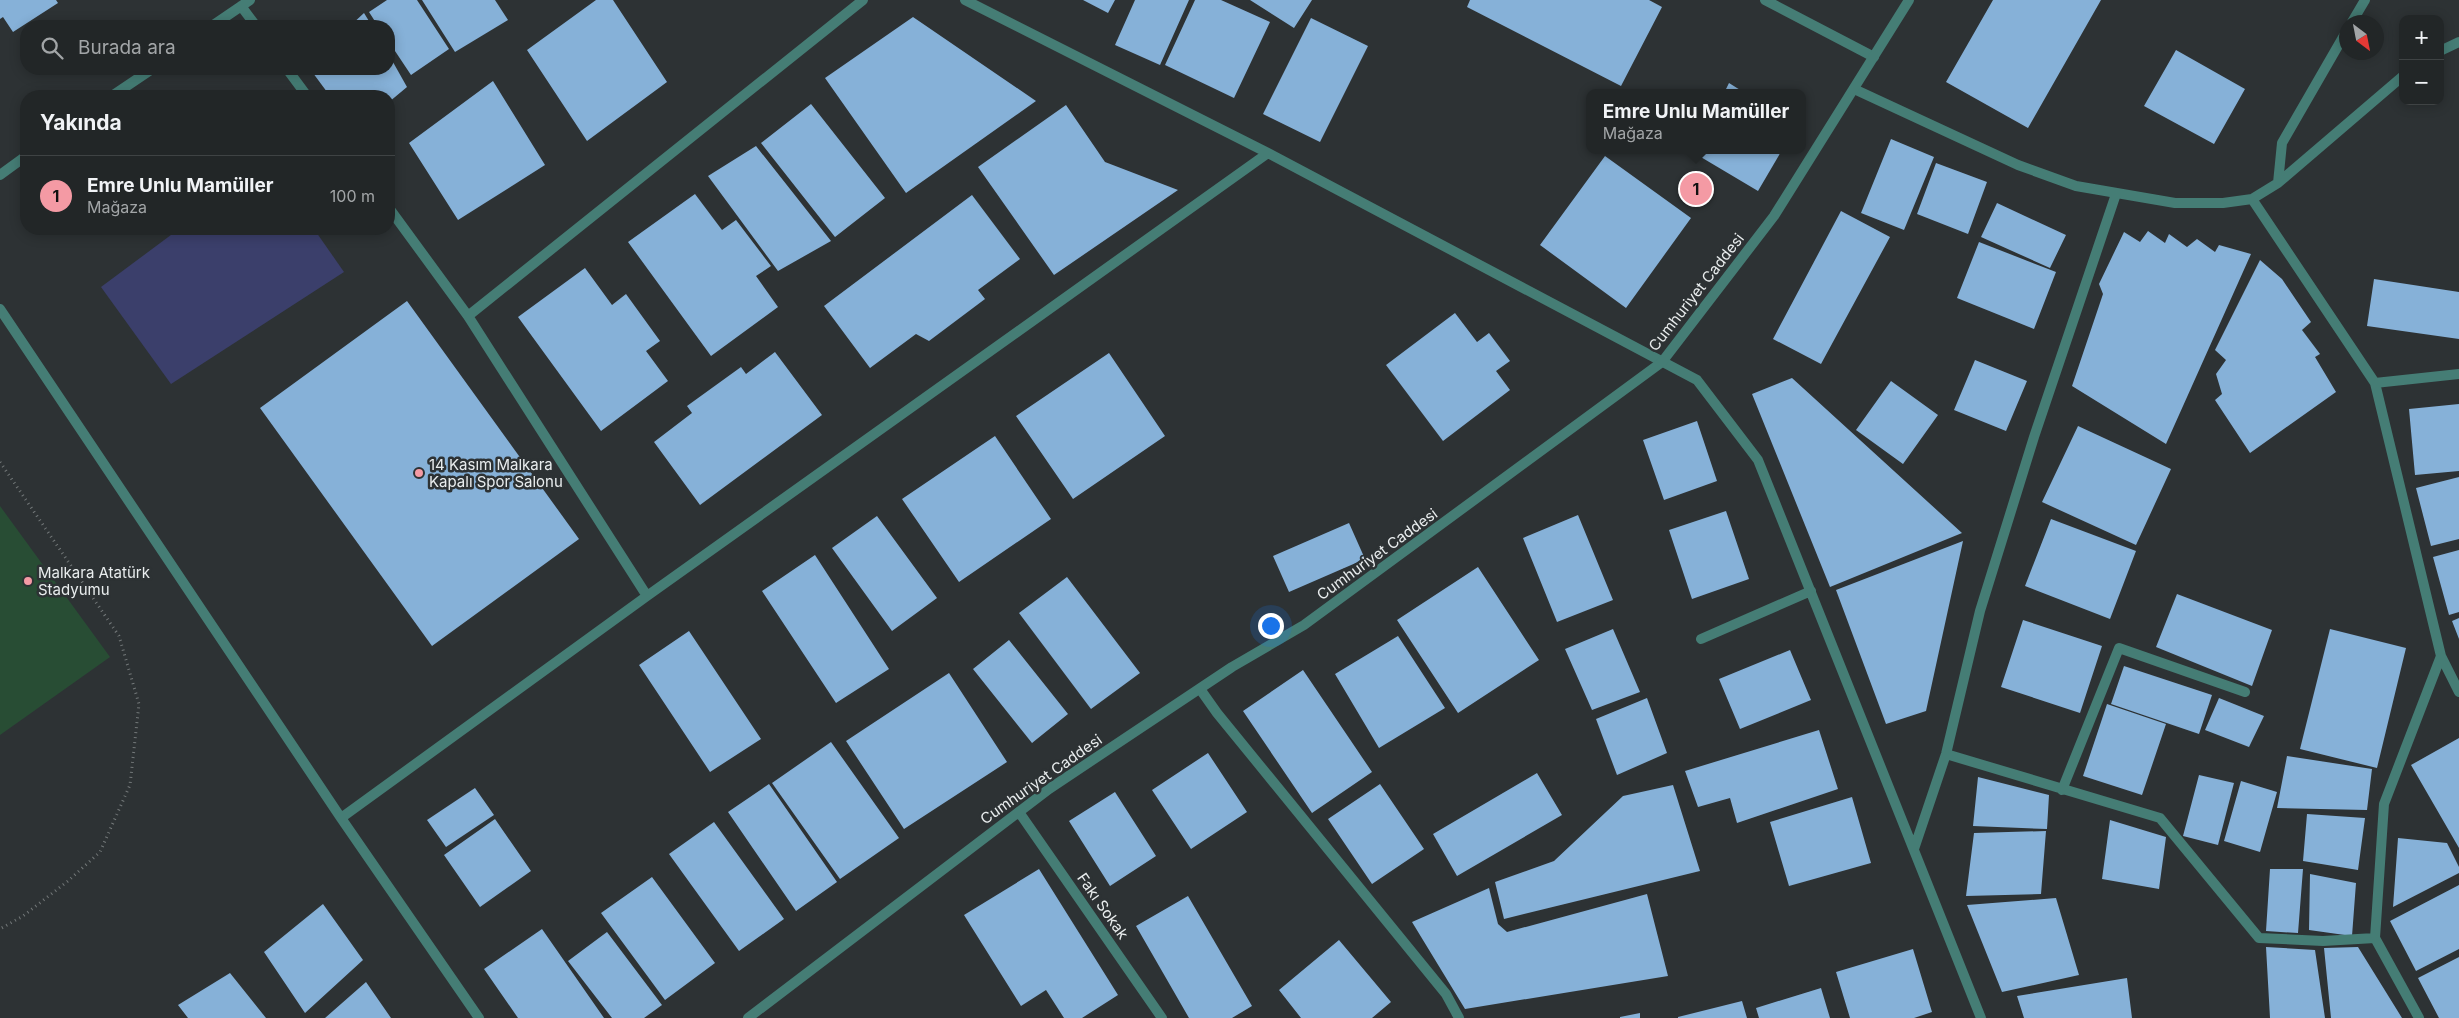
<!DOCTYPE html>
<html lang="tr">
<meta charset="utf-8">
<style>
body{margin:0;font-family:Inter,sans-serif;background:#2a2e2f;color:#f1f3f6}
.controls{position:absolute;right:15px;top:15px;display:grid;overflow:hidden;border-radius:10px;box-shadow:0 2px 12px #0003}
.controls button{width:45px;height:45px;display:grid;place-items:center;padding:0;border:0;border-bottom:1px solid #3f4344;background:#222627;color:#f1f3f6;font:25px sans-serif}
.compass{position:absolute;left:2339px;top:15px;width:45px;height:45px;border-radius:50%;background:#222627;box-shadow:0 2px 12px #0003;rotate:148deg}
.you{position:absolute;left:1270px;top:625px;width:18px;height:18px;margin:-12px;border:4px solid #fff;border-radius:50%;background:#1a73e8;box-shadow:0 0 0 8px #1a73e833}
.badge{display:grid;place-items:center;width:32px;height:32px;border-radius:50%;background:#f49aa4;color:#111;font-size:16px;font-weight:700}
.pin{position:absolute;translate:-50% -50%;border:2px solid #fff;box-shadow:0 1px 5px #0006}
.popup{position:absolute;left:1586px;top:89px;width:220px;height:65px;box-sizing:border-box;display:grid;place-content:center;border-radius:10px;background:#222627;filter:drop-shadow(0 1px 4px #0005);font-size:16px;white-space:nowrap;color:#a2a5a7}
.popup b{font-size:19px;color:#f1f3f6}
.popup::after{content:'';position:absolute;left:50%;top:100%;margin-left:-10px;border:10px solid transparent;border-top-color:#222627}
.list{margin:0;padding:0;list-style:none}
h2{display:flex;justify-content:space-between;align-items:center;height:65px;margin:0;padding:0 20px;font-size:21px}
h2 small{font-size:16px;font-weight:400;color:#a2a5a7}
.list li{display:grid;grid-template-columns:32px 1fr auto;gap:15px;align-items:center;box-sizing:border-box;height:80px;padding:0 20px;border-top:1px solid #3f4344}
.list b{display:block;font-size:19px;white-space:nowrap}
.list p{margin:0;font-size:16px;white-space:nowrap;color:#a2a5a7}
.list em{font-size:16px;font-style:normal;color:#a2a5a7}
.icon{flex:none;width:28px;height:28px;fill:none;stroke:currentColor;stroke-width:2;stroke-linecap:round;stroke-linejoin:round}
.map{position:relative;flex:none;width:2459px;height:1018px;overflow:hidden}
.search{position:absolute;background:#222627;box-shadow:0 2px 12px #0003;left:20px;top:20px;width:375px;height:55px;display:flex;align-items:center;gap:12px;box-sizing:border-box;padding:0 18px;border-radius:20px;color:#a2a5a7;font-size:19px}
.panel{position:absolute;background:#222627;box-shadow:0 2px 12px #0003;left:20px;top:90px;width:375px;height:145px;border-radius:20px}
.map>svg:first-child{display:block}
.green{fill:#284d34}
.water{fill:#3b3f6b}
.building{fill:#86b1d8}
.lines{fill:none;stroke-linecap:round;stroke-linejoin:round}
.path{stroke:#737879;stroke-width:3;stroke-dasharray:1 4;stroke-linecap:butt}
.minor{stroke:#457d75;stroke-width:10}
.tertiary{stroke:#457d75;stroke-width:10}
.poi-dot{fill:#f49aa4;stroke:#2d3234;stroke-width:2}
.labels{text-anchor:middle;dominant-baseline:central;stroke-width:5;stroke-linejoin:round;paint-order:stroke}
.street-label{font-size:15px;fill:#e9edee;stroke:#2d3234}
.poi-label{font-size:15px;fill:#e9edee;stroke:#2d3234;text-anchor:start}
</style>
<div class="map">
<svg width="2459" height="1018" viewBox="0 0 2459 1018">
<rect width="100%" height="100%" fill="#2d3234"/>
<!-- green -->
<path class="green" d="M 0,506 L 110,657 L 0,735 Z"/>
<!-- water -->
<path class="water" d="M 179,229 L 314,229 L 344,272 L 171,384 L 101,287 Z"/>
<!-- building -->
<path class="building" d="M 0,0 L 56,0 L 58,3 L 13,32 L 3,17 L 0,19 Z
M 387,0 L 417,0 L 449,49 L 411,75 L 389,42 L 389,26 L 378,26 L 369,12 Z
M 422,0 L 495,0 L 508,20 L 455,52 Z
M 596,0 L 613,0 L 667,82 L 587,141 L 527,50 Z
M 1083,0 L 1115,0 L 1108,13 Z
M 1135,0 L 1189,0 L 1160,65 L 1115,45 Z
M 1195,0 L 1221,0 L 1270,22 L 1234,98 L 1165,65 Z
M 1250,0 L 1312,0 L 1294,28 Z
M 1470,0 L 1649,0 L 1662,7 L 1621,86 L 1467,7 Z
M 1993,0 L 2101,0 L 2028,128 L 1946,82 Z
M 364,13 L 372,26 L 350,26 Z
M 913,17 L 1036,101 L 906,193 L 825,78 Z
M 1311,18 L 1368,46 L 1320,142 L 1263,114 Z
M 2176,50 L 2245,89 L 2214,144 L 2144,106 Z
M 389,55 L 407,87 L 389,102 L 389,96 L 330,96 L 310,69 L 389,69 Z
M 493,81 L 545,165 L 458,220 L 409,143 Z
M 1729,83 L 1745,93 L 1724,93 Z
M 811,104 L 885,198 L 835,237 L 761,143 Z
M 1066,105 L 1105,162 L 1178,190 L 1054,275 L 978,167 Z
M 1891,139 L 1934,157 L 1904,230 L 1861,213 Z
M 756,146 L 831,241 L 778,271 L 708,176 Z
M 1689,150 L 1782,150 L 1758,191 Z
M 1605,156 L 1691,218 L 1626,308 L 1540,245 Z
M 1936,163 L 1987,182 L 1968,234 L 1917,214 Z
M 695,194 L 722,230 L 736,220 L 771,266 L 756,276 L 778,307 L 711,356 L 628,242 Z
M 972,195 L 1020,259 L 978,290 L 985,299 L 929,341 L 916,334 L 870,368 L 824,306 Z
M 1997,203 L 2066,235 L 2050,268 L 1981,237 Z
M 1841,211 L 1890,237 L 1821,364 L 1773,339 Z
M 2148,231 L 2165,243 L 2169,234 L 2187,247 L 2197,239 L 2215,252 L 2219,245 L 2251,254 L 2166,444 L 2072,386 L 2103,294 L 2099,284 L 2124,232 L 2140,242 Z
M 1979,242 L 2056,272 L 2034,329 L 1957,298 Z
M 2260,260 L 2282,279 L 2311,322 L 2302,330 L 2320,354 L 2315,357 L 2336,392 L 2250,453 L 2215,400 L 2222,394 L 2216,374 L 2226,360 L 2215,350 Z
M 585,268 L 612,305 L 626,294 L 660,341 L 646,351 L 668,381 L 601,431 L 518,317 Z
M 2374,279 L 2459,292 L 2459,339 L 2367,326 Z
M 407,301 L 579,539 L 432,646 L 260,408 Z
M 1455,313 L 1477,342 L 1489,333 L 1510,361 L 1496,371 L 1510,390 L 1443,441 L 1386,365 Z
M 775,352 L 822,415 L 700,505 L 654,442 L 692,413 L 687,406 L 741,367 L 746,374 Z
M 1109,353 L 1165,436 L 1073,499 L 1016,416 Z
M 1975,360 L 2027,381 L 2006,431 L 1954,410 Z
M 1792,378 L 1962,533 L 1830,587 L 1752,394 Z
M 1891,381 L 1938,415 L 1903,464 L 1856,430 Z
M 2459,404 L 2459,471 L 2415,475 L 2409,409 Z
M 1697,421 L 1717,481 L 1664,500 L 1643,440 Z
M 2078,426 L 2171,469 L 2136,545 L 2042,502 Z
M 995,436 L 1051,519 L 959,582 L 902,499 Z
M 2459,477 L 2459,539 L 2431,546 L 2416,488 Z
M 1726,511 L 1749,579 L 1692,599 L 1669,530 Z
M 1578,515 L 1613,600 L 1557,622 L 1523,538 Z
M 877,516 L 937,598 L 892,631 L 832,548 Z
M 2051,519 L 2136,551 L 2110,619 L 2025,586 Z
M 1349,523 L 1365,559 L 1289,592 L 1273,556 Z
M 1963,541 L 1926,711 L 1886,724 L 1836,590 Z
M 2459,550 L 2459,612 L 2449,615 L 2433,557 Z
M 815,555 L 889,669 L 836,703 L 762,591 Z
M 1478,567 L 1539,660 L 1458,713 L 1397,620 Z
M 1067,577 L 1140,673 L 1091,709 L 1019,613 Z
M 2177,594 L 2272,630 L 2252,686 L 2156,647 Z
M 2459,618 L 2459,639 L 2452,621 Z
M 2023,620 L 2102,646 L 2080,713 L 2001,687 Z
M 1613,629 L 1640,692 L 1592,710 L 1565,649 Z
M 2330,629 L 2406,648 L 2377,768 L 2300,749 Z
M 689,631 L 761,739 L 710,772 L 639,665 Z
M 1398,636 L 1445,708 L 1379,748 L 1335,674 Z
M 1009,640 L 1068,714 L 1032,743 L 973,669 Z
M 1790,650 L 1811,700 L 1740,729 L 1719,679 Z
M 2124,666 L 2212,695 L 2199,734 L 2111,704 Z
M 1303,670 L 1372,772 L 1312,813 L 1243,711 Z
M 949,673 L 1007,762 L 904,829 L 846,741 Z
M 1647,698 L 1667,753 L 1617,775 L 1596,719 Z
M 2219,698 L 2264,716 L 2249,747 L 2205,730 Z
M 2107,704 L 2166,724 L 2142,795 L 2083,776 Z
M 1819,730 L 1838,789 L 1737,823 L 1730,798 L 1698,807 L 1685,771 Z
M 2459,738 L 2459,848 L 2411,765 Z
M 831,742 L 899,838 L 840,879 L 772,783 Z
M 1208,753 L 1247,812 L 1191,849 L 1152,790 Z
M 2287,756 L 2372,769 L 2367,810 L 2277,808 Z
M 1537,773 L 1562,815 L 1457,876 L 1433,834 Z
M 2199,775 L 2234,783 L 2218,845 L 2183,836 Z
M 1978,777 L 2049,795 L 2047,829 L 1973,826 Z
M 2241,781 L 2277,792 L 2260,852 L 2224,841 Z
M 769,784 L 837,882 L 796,911 L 728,812 Z
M 1380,784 L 1424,849 L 1372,884 L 1328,819 Z
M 1673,785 L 1700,871 L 1504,919 L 1495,882 L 1554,861 L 1623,796 Z
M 475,788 L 494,815 L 446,847 L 427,820 Z
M 1115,792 L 1156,856 L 1110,886 L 1069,821 Z
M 1852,797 L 1871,863 L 1789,886 L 1770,822 Z
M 2307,814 L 2365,818 L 2358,870 L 2303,861 Z
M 495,819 L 531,871 L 480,907 L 444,855 Z
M 2110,820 L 2166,837 L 2159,889 L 2102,879 Z
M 714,822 L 784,919 L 739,951 L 669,854 Z
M 2046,831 L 2041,894 L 1966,896 L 1974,833 Z
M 2398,838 L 2447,843 L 2459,867 L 2459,873 L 2393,907 Z
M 1039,869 L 1118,995 L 1082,1018 L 1064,1018 L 1046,990 L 1021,1006 L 964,915 Z
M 2270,869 L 2303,869 L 2298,933 L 2266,931 Z
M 2310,874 L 2356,883 L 2352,936 L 2309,930 Z
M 652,877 L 715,963 L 665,1000 L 601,913 Z
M 2459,885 L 2459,949 L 2416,971 L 2390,921 Z
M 1489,888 L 1498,924 L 1507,932 L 1647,894 L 1668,976 L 1465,1009 L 1412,922 Z
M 1188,896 L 1252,1006 L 1232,1018 L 1189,1018 L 1136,926 Z
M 2056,898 L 2079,975 L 2002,992 L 1967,905 Z
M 323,904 L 363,960 L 305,1013 L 264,952 Z
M 542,929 L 604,1018 L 518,1018 L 484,969 Z
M 607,932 L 662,1005 L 644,1018 L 612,1018 L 568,961 Z
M 1339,940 L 1391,1002 L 1372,1018 L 1301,1018 L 1279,990 Z
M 2266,947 L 2315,950 L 2325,1018 L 2270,1018 Z
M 2358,947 L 2402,1018 L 2331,1018 L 2324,948 Z
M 1913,949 L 1932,1012 L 1914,1018 L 1850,1018 L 1836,972 Z
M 2459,957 L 2459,1018 L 2439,1018 L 2418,978 Z
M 230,973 L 266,1018 L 188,1018 L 178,1005 Z
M 2127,978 L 2132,1018 L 2024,1018 L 2017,996 Z
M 366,982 L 391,1018 L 325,1018 Z
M 1821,988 L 1830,1018 L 1759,1018 L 1756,1008 Z
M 1742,1001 L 1747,1018 L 1678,1018 L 1678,1017 Z
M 1640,1013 L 1640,1018 L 1620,1018 L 1620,1017 Z"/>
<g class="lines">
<!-- path -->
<path class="path" d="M 0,462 L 119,636 L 139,704 L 130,785 L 100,852 L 68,881 L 23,916 L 0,929"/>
<!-- minor -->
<path class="minor" d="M 965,0 L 1268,153 L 1697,380 L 1758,460 L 1981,1018
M 1765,0 L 1874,57
M 241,6 L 256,26
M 2352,22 L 2365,0
M 212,26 L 250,0
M 2440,51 L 2459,42
M 287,69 L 307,96
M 1854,89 L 2018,165 L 2076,186 L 2175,203 L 2223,203 L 2252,199 L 2278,183 L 2282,143 L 2346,32
M 112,96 L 152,69
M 0,175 L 26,156
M 2278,183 L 2403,76
M 2252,199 L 2375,383 L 2441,656 L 2459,692
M 389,208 L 468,316 L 647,596
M 0,309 L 341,818 L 479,1018
M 468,316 L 863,0
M 2375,383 L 2459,374
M 1701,639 L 1811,591
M 1200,689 L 1217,713 L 1446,994 L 1459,1018
M 1946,754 L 2160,818 L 2259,938 L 2323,941 L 2375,938
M 2062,790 L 2119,648 L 2245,692
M 1019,812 L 1162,1018
M 341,818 L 647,596 L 1268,153
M 1914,849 L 1946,754 L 1980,611 L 2034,437 L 2116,194
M 2419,1018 L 2375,938 L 2384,804 L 2441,656"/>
<!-- tertiary -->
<path class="tertiary" d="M 748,1018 L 1049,789 L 1232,667 L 1304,625 L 1662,362 L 1774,216 L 1909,0"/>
</g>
<!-- markers -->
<g class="poi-dot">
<circle cx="419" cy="473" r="5"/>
<circle cx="28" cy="581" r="5"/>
</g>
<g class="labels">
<!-- street labels -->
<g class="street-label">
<text transform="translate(1696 292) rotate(-52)">Cumhuriyet Caddesi</text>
<text transform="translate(1377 554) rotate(-36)">Cumhuriyet Caddesi</text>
<text transform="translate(1041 779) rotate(-35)">Cumhuriyet Caddesi</text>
<text transform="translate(1103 906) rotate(55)">Fakı Sokak</text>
</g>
<!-- poi labels -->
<g class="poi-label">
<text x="429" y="464">14 Kasım Malkara<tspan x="429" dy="17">Kapalı Spor Salonu</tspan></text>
<text x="38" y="572">Malkara Atatürk<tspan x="38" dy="17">Stadyumu</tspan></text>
</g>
</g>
</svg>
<div class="controls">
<button>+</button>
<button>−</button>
</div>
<svg class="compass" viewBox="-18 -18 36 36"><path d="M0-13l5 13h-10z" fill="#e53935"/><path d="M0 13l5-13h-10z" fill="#a2a5a7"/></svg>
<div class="you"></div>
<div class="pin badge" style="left:1696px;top:189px">1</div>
<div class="popup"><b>Emre Unlu Mamüller</b>Mağaza</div>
<div class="search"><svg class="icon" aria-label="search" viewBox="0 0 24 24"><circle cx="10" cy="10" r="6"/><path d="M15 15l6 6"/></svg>Burada ara</div>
<section class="panel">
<h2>Yakında<small></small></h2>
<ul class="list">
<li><span class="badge">1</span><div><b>Emre Unlu Mamüller</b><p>Mağaza</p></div><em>100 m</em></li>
</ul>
</section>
</div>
